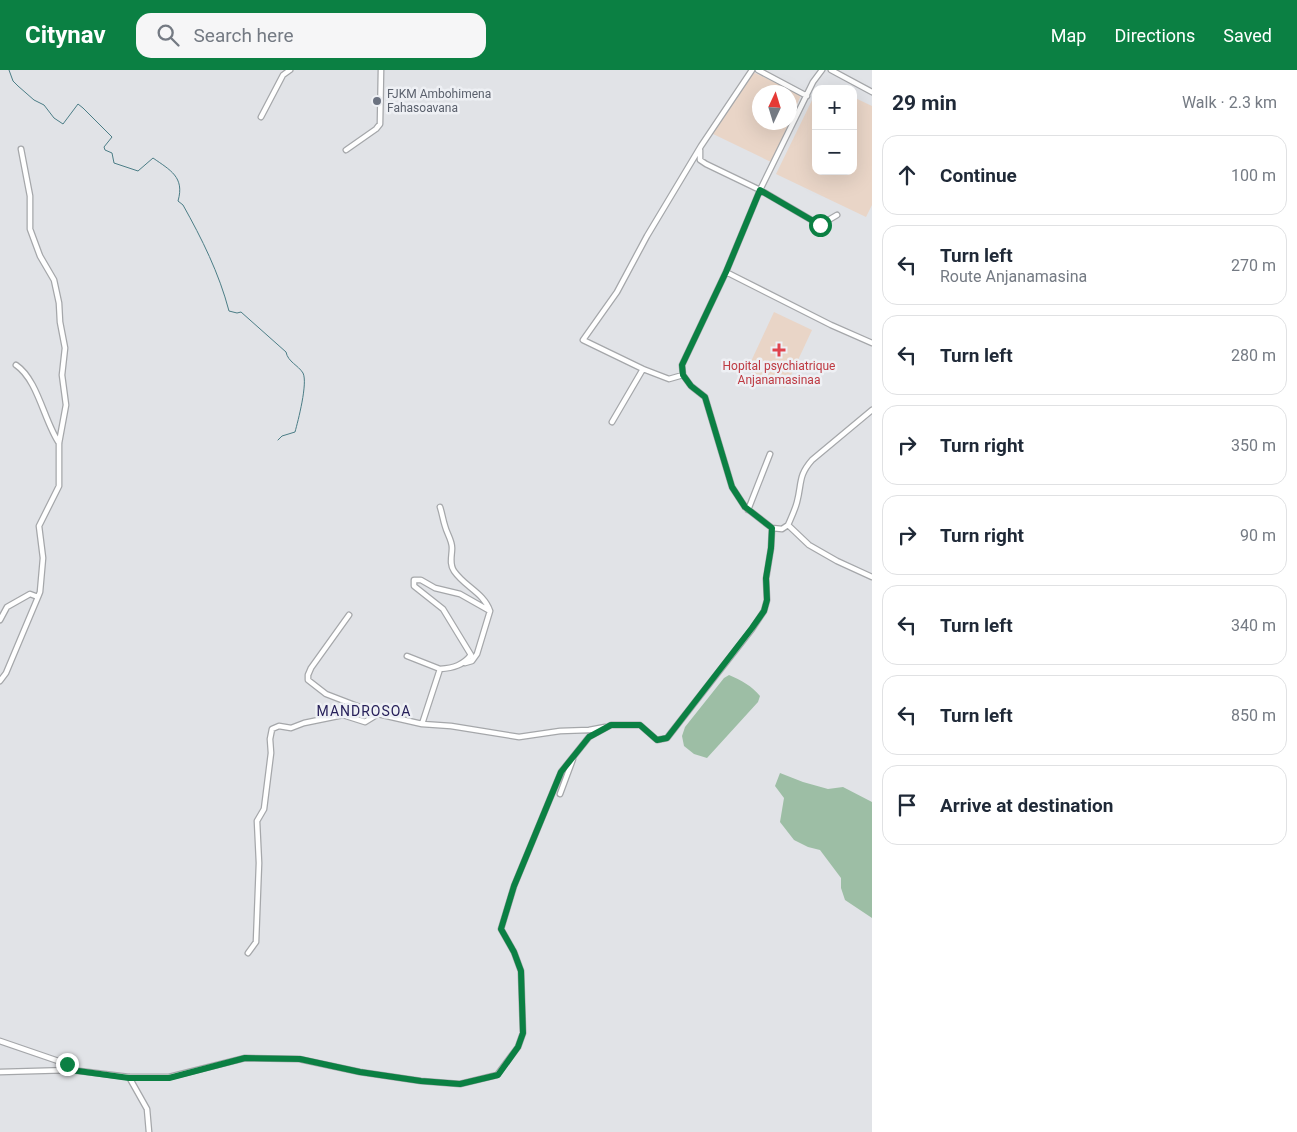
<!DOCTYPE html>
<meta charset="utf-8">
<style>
body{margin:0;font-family:Roboto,sans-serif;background:#f6f6f7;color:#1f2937}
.controls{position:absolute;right:15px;top:15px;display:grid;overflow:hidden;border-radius:10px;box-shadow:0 5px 20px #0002}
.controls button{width:45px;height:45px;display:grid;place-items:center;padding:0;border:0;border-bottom:1px solid #e0e1e3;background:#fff;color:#1f2937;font:25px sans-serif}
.compass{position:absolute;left:752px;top:15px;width:45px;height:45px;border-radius:50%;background:#fff;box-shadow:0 5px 20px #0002;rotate:4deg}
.stop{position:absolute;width:15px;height:15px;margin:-11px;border:4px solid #0b8043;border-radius:50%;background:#fff}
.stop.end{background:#0b8043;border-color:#fff;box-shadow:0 1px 5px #0008}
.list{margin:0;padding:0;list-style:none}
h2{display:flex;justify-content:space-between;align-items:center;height:65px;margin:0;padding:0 20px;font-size:21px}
h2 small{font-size:16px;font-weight:400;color:#747a83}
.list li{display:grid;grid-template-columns:32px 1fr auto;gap:15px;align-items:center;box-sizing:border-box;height:80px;margin:0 10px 10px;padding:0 10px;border:1px solid #e0e1e3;border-radius:15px}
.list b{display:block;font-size:19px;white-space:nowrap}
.list p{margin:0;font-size:16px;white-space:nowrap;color:#747a83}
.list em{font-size:16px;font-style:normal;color:#747a83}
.icon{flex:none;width:28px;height:28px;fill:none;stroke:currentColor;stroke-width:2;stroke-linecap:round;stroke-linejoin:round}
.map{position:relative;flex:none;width:872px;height:1062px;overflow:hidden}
header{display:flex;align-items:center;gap:30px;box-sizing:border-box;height:70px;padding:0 25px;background:#0b8043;color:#fff}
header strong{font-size:24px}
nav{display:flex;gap:28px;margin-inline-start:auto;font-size:18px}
.search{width:350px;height:45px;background:#f6f6f7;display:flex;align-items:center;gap:12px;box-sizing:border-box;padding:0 18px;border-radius:15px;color:#747a83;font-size:19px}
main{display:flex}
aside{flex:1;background:#fff}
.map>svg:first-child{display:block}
.medical{fill:#e9d5c7}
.green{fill:#9dbea5}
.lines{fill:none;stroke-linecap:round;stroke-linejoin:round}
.stream{stroke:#4b7d86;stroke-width:1}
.street-casing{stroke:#a5a7aa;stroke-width:7}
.street{stroke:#fff;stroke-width:4.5}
.route{stroke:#0b8043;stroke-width:6}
.worship-dot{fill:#6b7280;stroke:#eef0f4;stroke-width:2}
.health-dot{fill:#e0444e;stroke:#eef0f4;stroke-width:2}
.labels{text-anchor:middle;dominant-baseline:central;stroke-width:5;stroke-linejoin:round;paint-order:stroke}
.worship-label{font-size:12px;fill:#5b616d;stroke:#eef0f4;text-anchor:start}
.health-label{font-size:12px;fill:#be3a42;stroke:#eef0f4}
.neighbourhood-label{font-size:14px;letter-spacing:1px;fill:#27205a;stroke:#eef0f4}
</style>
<header>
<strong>Citynav</strong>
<div class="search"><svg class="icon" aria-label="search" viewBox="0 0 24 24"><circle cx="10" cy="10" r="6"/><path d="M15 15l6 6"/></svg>Search here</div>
<nav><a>Map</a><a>Directions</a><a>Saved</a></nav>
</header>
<main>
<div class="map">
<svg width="872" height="1062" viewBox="0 0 872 1062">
<rect width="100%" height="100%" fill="#e1e3e7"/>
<!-- medical -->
<path class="medical" d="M 753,2 L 801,25 L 790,51 L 789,22 L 759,22 L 759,52 L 789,53 L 771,92 L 711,63 Z
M 816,22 L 816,101 L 853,101 L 853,27 L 872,36 L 872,135 L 866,147 L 776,104 Z
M 774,242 L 812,260 L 785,318 L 747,300 Z"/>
<!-- green -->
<path class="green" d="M 729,605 C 741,610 752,616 760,626 L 758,632 L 707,688 L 694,684 L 684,676 L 682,666 L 685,657 L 724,608 Z
M 780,703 L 803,712 L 828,719 L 843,717 L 872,732 L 872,848 L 845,830 L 841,818 L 841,808 L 820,780 L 808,777 L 794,770 L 780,752 L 784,728 L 775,716 Z"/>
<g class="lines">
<!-- stream -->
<path class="stream" d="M 9,0 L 13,11 L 18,16 L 34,30 L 44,35 L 54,48 L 63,54 L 78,34 L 83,38 L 112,67 L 104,77 L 105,80 L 112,83 L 114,93 L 138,101 L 153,88 C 170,100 185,107 178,131 L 183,135 C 202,169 219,203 229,241 L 237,243 L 241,242 L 286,282 C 288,292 298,295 303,303 C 308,313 298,351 295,362 L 282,366 L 278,370"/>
<!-- street casing -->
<g class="street-casing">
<path id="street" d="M 758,0 L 807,26
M 831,0 L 872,22
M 261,47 L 283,5 L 290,0
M 21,79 L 30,126 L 30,159 L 40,186 L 54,210 L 59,233 L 60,252 L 65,278 L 62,305 L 66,335 L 59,373 L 59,416 L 39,456 L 43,488 L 40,522 L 38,527
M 346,80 L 376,59 L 380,54 L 381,0
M 700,80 L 700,90 L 706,94 L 760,120 L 820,155 L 837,145
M 726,202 L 831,255 L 872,273
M 16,295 C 38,310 44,351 59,373
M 683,305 L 669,309 L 643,299 L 583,270 L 617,222 L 647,166 L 701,76 L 752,0
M 612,352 L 643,299
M 748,440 L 770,384
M 788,455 C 791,448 795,440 797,432 C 802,413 798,406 812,390 L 872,340
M 772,458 L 782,459 L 788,455 L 809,475 L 837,491 L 872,507
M 349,545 L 311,598 L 308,605 L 308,610 L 326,624 L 378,644 L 422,654 L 451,656 L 519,667 L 560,661 L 589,660 L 605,657
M 0,550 L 7,537 L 30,524 L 38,527 L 6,603 L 0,611
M 407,586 L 440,599
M 465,593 L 472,591 L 477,584 L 490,541
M 422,654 L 440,599 C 454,598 463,595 471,585 L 443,539 L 414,516 L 414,510 L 421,510 L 435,518 L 460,524 L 490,541 C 484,523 465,517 454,501 C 449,494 452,486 452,478 C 452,470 447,464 445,456 C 443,450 442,443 440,437
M 560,724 L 573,689
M 248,883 L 256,872 L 259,793 L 257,751 L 264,739 L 271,683 L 270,669 L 272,659 L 279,656 L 291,658 L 304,653 L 343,645 L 365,652 L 378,644
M 0,971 L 67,994 L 71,1000
M 0,1002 L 71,1000 L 129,1007 L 169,1007 L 245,988 L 299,989 L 360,1002 L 421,1011 L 460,1014 L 497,1005 L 518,977 L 523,963 L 521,901 L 514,882 L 501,859 L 514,816 L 561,702 L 589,667 L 611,655 L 640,655 L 657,670 L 667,668 L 752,559 L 764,541 L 767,530 L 766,509 L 771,478 L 772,458 L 745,437 L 732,417 L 705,327 L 691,316 L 683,305 L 682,295 L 726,202 L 760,120 L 813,12 L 822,0
M 129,1007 L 147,1039 L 149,1062"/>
</g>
<!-- street -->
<use href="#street" class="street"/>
</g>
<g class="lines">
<!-- route -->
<path class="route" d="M 67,994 L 71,1000 L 129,1008 L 169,1008 L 245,988 L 300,989 L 360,1002 L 421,1011 L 460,1014 L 498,1005 L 518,977 L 523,963 L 521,901 L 514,882 L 501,859 L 514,816 L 561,702 L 589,667 L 611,655 L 640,655 L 657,670 L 667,668 L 752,558 L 764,541 L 767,530 L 766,508 L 771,478 L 772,458 L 745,437 L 732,417 L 705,327 L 691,316 L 683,305 L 682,295 L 726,202 L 760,120 L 820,155"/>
</g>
<!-- markers -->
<circle class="worship-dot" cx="377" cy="31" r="5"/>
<path class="health-dot" d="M776.5 272.5h5v5h5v5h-5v5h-5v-5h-5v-5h5z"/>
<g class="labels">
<!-- worship labels -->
<g class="worship-label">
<text x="387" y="24">FJKM Ambohimena<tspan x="387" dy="14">Fahasoavana</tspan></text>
</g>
<!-- health labels -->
<g class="health-label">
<text x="779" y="296">Hopital psychiatrique<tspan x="779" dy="14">Anjanamasinaa</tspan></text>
</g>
<!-- neighbourhood labels -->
<g class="neighbourhood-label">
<text x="364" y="641">MANDROSOA</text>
</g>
</g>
</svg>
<div class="controls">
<button>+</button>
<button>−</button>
</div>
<svg class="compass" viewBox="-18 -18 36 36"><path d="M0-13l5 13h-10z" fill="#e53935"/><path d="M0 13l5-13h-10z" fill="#747a83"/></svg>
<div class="stop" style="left:820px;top:155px"></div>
<div class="stop end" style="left:67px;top:994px"></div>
</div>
<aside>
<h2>29 min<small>Walk · 2.3 km</small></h2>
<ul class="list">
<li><svg class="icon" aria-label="ahead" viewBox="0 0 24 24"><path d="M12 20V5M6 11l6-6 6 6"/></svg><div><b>Continue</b></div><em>100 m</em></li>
<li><svg class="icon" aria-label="left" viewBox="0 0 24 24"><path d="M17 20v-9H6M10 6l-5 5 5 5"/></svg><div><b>Turn left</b><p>Route Anjanamasina</p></div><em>270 m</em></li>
<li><svg class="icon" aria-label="left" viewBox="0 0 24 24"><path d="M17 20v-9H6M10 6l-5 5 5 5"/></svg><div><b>Turn left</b></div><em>280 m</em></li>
<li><svg class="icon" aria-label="right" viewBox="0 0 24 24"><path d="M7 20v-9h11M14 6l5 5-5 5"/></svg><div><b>Turn right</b></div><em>350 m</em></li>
<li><svg class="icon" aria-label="right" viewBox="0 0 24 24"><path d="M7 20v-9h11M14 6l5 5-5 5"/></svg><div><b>Turn right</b></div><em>90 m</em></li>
<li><svg class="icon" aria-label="left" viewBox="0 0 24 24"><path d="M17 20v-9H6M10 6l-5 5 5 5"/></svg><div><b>Turn left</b></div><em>340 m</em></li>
<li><svg class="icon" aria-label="left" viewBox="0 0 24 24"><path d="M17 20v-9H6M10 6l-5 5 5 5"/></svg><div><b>Turn left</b></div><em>850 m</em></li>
<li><svg class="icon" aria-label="arrive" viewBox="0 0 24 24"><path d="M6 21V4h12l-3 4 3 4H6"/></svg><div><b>Arrive at destination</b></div></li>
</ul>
</aside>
</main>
